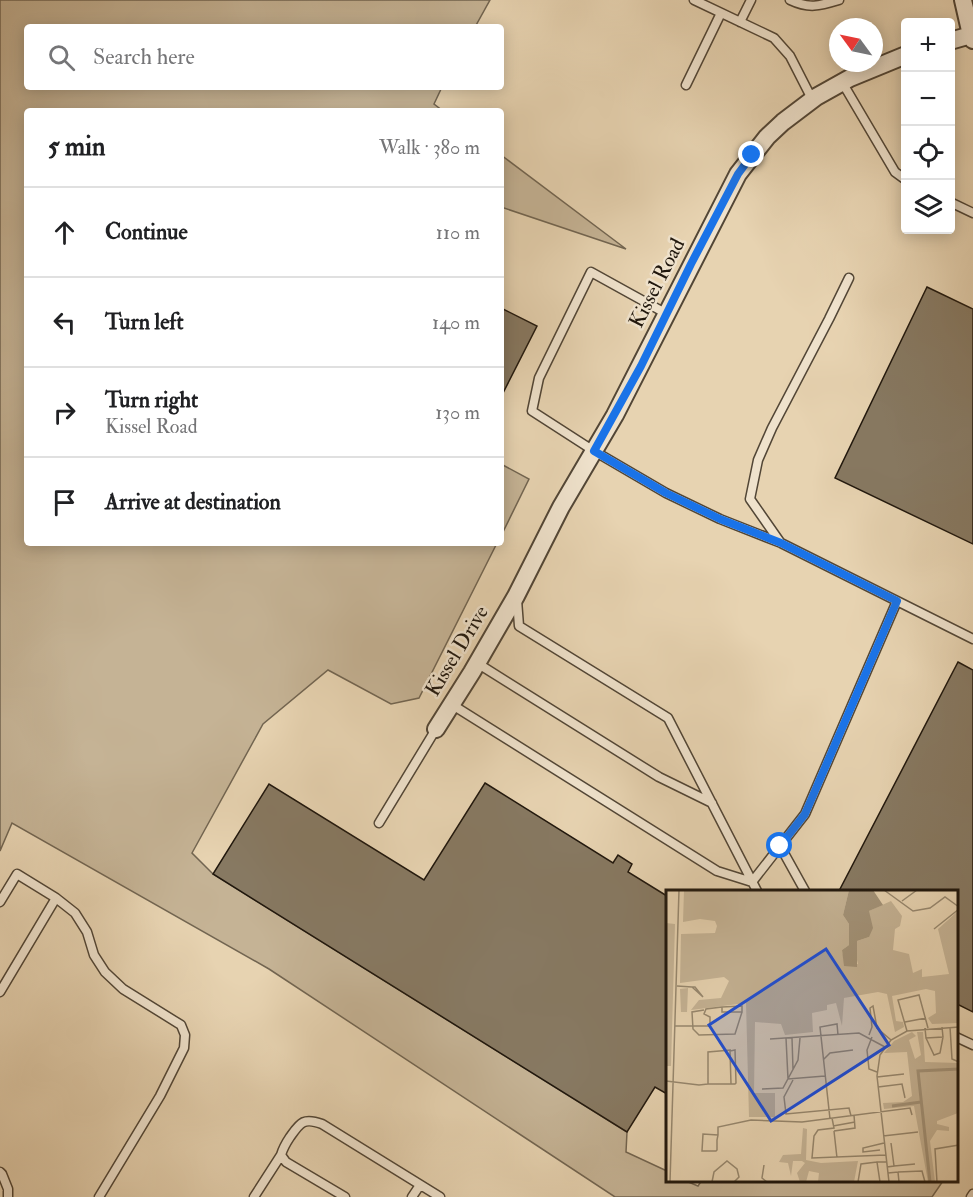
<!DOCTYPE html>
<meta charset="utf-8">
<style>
body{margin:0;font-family:"IM FELL Double Pica",serif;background:#f2f2f2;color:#202124}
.controls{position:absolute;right:18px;top:18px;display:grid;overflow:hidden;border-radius:6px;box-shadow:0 3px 15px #0003}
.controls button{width:54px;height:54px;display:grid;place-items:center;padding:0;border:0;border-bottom:2px solid #e0e0e0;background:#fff;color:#202124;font:30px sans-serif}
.compass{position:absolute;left:829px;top:18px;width:54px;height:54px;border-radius:50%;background:#fff;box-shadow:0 3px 15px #0003;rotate:303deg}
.stop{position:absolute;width:18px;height:18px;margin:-14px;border:4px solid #1a73e8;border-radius:50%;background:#fff}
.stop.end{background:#1a73e8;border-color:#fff;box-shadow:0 2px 6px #0008}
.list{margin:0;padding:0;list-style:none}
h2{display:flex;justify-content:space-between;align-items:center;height:78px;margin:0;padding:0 24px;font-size:26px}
h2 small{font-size:20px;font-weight:400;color:#757577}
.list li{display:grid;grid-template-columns:39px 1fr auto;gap:18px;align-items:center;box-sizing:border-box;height:90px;padding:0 24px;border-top:2px solid #e0e0e0}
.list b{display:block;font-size:22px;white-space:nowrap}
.list p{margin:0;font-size:20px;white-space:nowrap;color:#757577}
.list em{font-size:20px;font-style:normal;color:#757577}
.icon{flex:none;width:33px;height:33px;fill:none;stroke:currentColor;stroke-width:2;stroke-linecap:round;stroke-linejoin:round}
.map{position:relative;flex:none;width:973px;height:1197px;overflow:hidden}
.search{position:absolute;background:#fff;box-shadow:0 3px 15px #0003;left:24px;top:24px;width:480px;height:66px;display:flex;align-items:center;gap:15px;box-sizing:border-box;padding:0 21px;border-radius:6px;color:#757577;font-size:22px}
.panel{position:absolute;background:#fff;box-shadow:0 3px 15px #0003;left:24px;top:108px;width:480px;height:438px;border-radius:6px}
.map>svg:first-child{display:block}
.green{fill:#c5b395;stroke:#726551;stroke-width:1.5}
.building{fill:#877962;stroke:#20170d;stroke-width:1.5}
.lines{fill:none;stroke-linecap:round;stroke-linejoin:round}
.service-casing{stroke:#524636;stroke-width:11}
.minor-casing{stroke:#524636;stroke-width:20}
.service{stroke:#efe2cc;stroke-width:8}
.minor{stroke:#efe2cc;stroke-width:16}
.route{stroke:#1a73e8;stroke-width:8}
.labels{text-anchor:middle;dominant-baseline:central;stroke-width:5;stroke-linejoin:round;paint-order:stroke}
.street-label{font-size:21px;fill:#20170d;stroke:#efe2cc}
.inset-river{fill:none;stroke:#a39379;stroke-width:3}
.inset-road{fill:none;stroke:#97886f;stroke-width:1.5}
.view{fill:#1d4ed8;fill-opacity:0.15;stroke:#1d4ed8;stroke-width:3}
.inset-edge{fill:none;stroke:#20170d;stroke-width:3}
</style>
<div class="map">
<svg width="973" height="1197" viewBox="0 0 973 1197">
<rect width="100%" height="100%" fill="#e7d3b1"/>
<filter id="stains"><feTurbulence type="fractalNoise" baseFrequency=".00333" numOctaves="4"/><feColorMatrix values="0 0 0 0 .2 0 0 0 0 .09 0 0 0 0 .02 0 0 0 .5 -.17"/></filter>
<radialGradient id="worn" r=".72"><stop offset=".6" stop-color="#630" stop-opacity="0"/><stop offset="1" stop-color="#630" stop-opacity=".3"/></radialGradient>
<!-- green -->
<path class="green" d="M 0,0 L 490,0 L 475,27 L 27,27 L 27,87 L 442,87 L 434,104 L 443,111 L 27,111 L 27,543 L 497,543 L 419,698 L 391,704 L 328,670 L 263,724 L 192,853 L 213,874 L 627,1132 L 626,1152 L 667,1171 L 667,1180 L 686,1181 L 698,1186 L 702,1180 L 943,1181 L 932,1197 L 615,1197 L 269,969 L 12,823 L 0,851 Z
M 501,155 L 626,249 L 501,207 Z
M 501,464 L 529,479 L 501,536 Z"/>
<!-- building -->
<path class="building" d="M 927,287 L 973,309 L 973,544 L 835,478 Z
M 501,308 L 537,326 L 501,397 Z
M 958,662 L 973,670 L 973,1012 L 957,1004 L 957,891 L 839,891 Z
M 485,783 L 613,863 L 618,855 L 632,864 L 628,872 L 667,896 L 667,1094 L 655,1087 L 627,1132 L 213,874 L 269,784 L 424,880 Z"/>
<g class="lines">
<!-- service casing -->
<g class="service-casing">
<path id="service" d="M 694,0 L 774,38 L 790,56 L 812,99
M 790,0 C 809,9 819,6 839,0
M 740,22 L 751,0
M 842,82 L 895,172 L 906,180
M 686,85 L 721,13
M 950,202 L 973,213
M 667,314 L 591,272 L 539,378 L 532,411 L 594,451 L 666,493 L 720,519 L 781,543 L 973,639
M 780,542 L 750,499 L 758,460 L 772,428 L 829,319 L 849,278
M 517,600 L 519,626 L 668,718 L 757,891
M 477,663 L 659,777 L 712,803
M 451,704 L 717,871 L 752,882 L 805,814 L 897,601
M 379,823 L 436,729
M 780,846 L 805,891
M 56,898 L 75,913 L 87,932 L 94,955 L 105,972 L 123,989 L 181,1025 L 185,1035 L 184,1048 L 160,1096 L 99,1197
M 0,902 L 17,874 L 56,898 L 0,992
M 956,1037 L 973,1045
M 0,1172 L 2,1174 L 8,1189 L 8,1197
M 254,1197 L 281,1155
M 345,1197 L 286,1162 L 281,1155 C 283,1148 286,1143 290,1137 C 300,1123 303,1117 322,1124 L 440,1197
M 412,1197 L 420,1185
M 971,1197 L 973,1194"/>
</g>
<!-- minor casing -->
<g class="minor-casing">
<path id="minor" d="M 963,0 L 971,35 L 973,40
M 950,41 L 971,35
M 436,729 L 472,672 L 516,596 L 561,507 L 615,415 L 738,174 L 767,137 L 783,122 L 816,97 L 850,78 L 906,55"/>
</g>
<!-- service -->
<use href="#service" class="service"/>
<!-- minor -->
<use href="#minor" class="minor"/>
</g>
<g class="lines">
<!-- route -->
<path class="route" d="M 752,155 L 738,174 L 691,264 L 641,366 L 594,451 L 666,493 L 720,519 L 781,543 L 897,601 L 805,814 L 780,846"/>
</g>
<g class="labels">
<!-- street labels -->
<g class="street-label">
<text transform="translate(657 283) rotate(-63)">Kissel Road</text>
<text transform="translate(457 651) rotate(-59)">Kissel Drive</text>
</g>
</g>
<!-- overview -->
<g transform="translate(666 890)">
<rect width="292" height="292" fill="#e7d3b1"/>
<path d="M 18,0 L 183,0 L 177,25 L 183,34 L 183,55 L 176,60 L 179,76 L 192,74 L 189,62 L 191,51 L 203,47 L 203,21 L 225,11 L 236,26 L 234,36 L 229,39 L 227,60 L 243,64 L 247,83 L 256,79 L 256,87 L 283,84 L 272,39 L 292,21 L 292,133 L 266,134 L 262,128 L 270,123 L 269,101 L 260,99 L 226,106 L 230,131 L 237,132 L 238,137 L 229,142 L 221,104 L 212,102 L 178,108 L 176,136 L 170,113 L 161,115 L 161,120 L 146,123 L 147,142 L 119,145 L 115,134 L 89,132 L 88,203 L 109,203 L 109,227 L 83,227 L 80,113 L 25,120 L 33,110 L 55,108 L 63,91 L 58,87 L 14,93 L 15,44 L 49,43 L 51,36 L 49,31 L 34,29 L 17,32 ZM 0,33 L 9,34 L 5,176 L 0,176 ZM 22,98 L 21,122 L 15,122 L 14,99 ZM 246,142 L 250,146 L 243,150 L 249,169 L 255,165 L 251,142 L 257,142 L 259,172 L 292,173 L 292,223 L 271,231 L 271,234 L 283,237 L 283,241 L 271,240 L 264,251 L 269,292 L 262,292 L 248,216 L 218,219 L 217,213 L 237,212 L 246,206 L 241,162 L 218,163 L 228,151 ZM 137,238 L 141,239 L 140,270 L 155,273 L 192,271 L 188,292 L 152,292 L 153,283 L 143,281 L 140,292 L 134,292 L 131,283 L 139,273 L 136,271 L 127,271 L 125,286 L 122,273 L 113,272 L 117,265 L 135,264 Z" fill="#c5b395"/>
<path d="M 183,0 L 207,0 L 217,15 L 203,21 L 207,38 L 203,47 L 191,51 L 191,77 L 178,76 L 176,60 L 183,55 L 183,34 L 177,25 Z" fill="#a39379"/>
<path class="inset-river" d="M 226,216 L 255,212M 264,292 L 252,181 L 293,179"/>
<path class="inset-road" d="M 218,0 L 247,21 L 264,18 L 279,7 L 293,17M 236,11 L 251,0M 268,39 L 293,19M 11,96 L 26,97 L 29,97 L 37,107 L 26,97M 38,120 L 26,122 L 27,139 L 33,145 L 69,144 L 76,122M 239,132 L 260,128M 9,136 L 44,136 L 44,127 L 38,124 L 40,119 L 56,117 L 76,116 L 76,122 L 56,122 L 56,117M 284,137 L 286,169 L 293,172M 259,138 L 260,148 L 277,147 L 276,137M 241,141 L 232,110 L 253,105 L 262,138M 203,145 L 206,137 L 204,118 L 207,116 L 211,138 L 225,150M 206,147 L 201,160 L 203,179 L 211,182M 120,148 L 122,189 L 159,186M 126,148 L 127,179M 260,148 L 268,165 L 274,163 L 277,147M 104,149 L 193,143 L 219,157M 157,170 L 164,163 L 187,160M 211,187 L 238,184M 127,190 L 118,207 L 120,224 L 183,218 L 185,226M 0,191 L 33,195 L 42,194 L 69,194 L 70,193 L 69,160 L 64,161 L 65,194M 42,194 L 42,162 L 65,160M 212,197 L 236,194 L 239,208M 96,199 L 117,198 L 132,170 L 134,148M 166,228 L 168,238 L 152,240 L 148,246 L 146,268 L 220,265M 164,229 L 154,137 L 171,134 L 172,145M 167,236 L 189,232M 168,241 L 189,238 L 188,225M 168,241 L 171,268M 52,245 L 37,244 L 36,261 L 50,261 L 51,260 L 51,250 L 52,245 L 52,237 L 85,230 L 136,232 L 244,218 L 246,225M 217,246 L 252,242M 214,260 L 197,262 L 197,258 L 218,253M 98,275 L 96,288 L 101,292M 228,276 L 249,274M 221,277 L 228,276 L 225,253M 232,282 L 256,281 L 259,292M 222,283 L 232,282 L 233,292M 4,292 L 13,0M 46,292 L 48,282 L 61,271 L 71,279 L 73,287 L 68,292M 192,292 L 195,274 L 211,272M 214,292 L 211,272 L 220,272M 223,292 L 211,186 L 214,165 L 225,150 L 241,141 L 293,137M 271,292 L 269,259 L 293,255"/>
<path class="view" d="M 160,59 L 223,155 L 105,231 L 43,135 Z"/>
<rect width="292" height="292" class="inset-edge"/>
</g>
<rect width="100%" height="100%" filter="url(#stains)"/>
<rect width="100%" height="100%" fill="url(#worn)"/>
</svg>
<div class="controls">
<button>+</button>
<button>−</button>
<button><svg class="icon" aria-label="locate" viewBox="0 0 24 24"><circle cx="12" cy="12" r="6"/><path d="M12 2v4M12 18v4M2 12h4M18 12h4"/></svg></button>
<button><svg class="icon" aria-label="layers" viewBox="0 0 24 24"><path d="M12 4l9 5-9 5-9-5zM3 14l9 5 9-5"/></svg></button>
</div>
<svg class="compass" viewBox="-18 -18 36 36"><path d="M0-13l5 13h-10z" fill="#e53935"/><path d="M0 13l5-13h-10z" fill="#757577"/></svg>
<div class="stop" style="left:780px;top:846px"></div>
<div class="stop end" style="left:752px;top:155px"></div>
<div class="search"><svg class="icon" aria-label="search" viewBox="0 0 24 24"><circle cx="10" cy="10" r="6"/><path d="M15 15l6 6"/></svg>Search here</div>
<section class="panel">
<h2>5 min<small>Walk · 380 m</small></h2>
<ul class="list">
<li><svg class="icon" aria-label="ahead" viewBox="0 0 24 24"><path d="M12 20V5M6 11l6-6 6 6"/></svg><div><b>Continue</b></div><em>110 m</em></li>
<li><svg class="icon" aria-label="left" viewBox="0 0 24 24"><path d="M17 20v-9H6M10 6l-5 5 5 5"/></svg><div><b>Turn left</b></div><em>140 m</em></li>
<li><svg class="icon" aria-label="right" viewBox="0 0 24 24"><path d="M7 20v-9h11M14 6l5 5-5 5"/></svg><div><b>Turn right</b><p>Kissel Road</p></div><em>130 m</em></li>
<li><svg class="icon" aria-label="arrive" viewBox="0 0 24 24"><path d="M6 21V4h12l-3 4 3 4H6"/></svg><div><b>Arrive at destination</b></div></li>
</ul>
</section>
</div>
